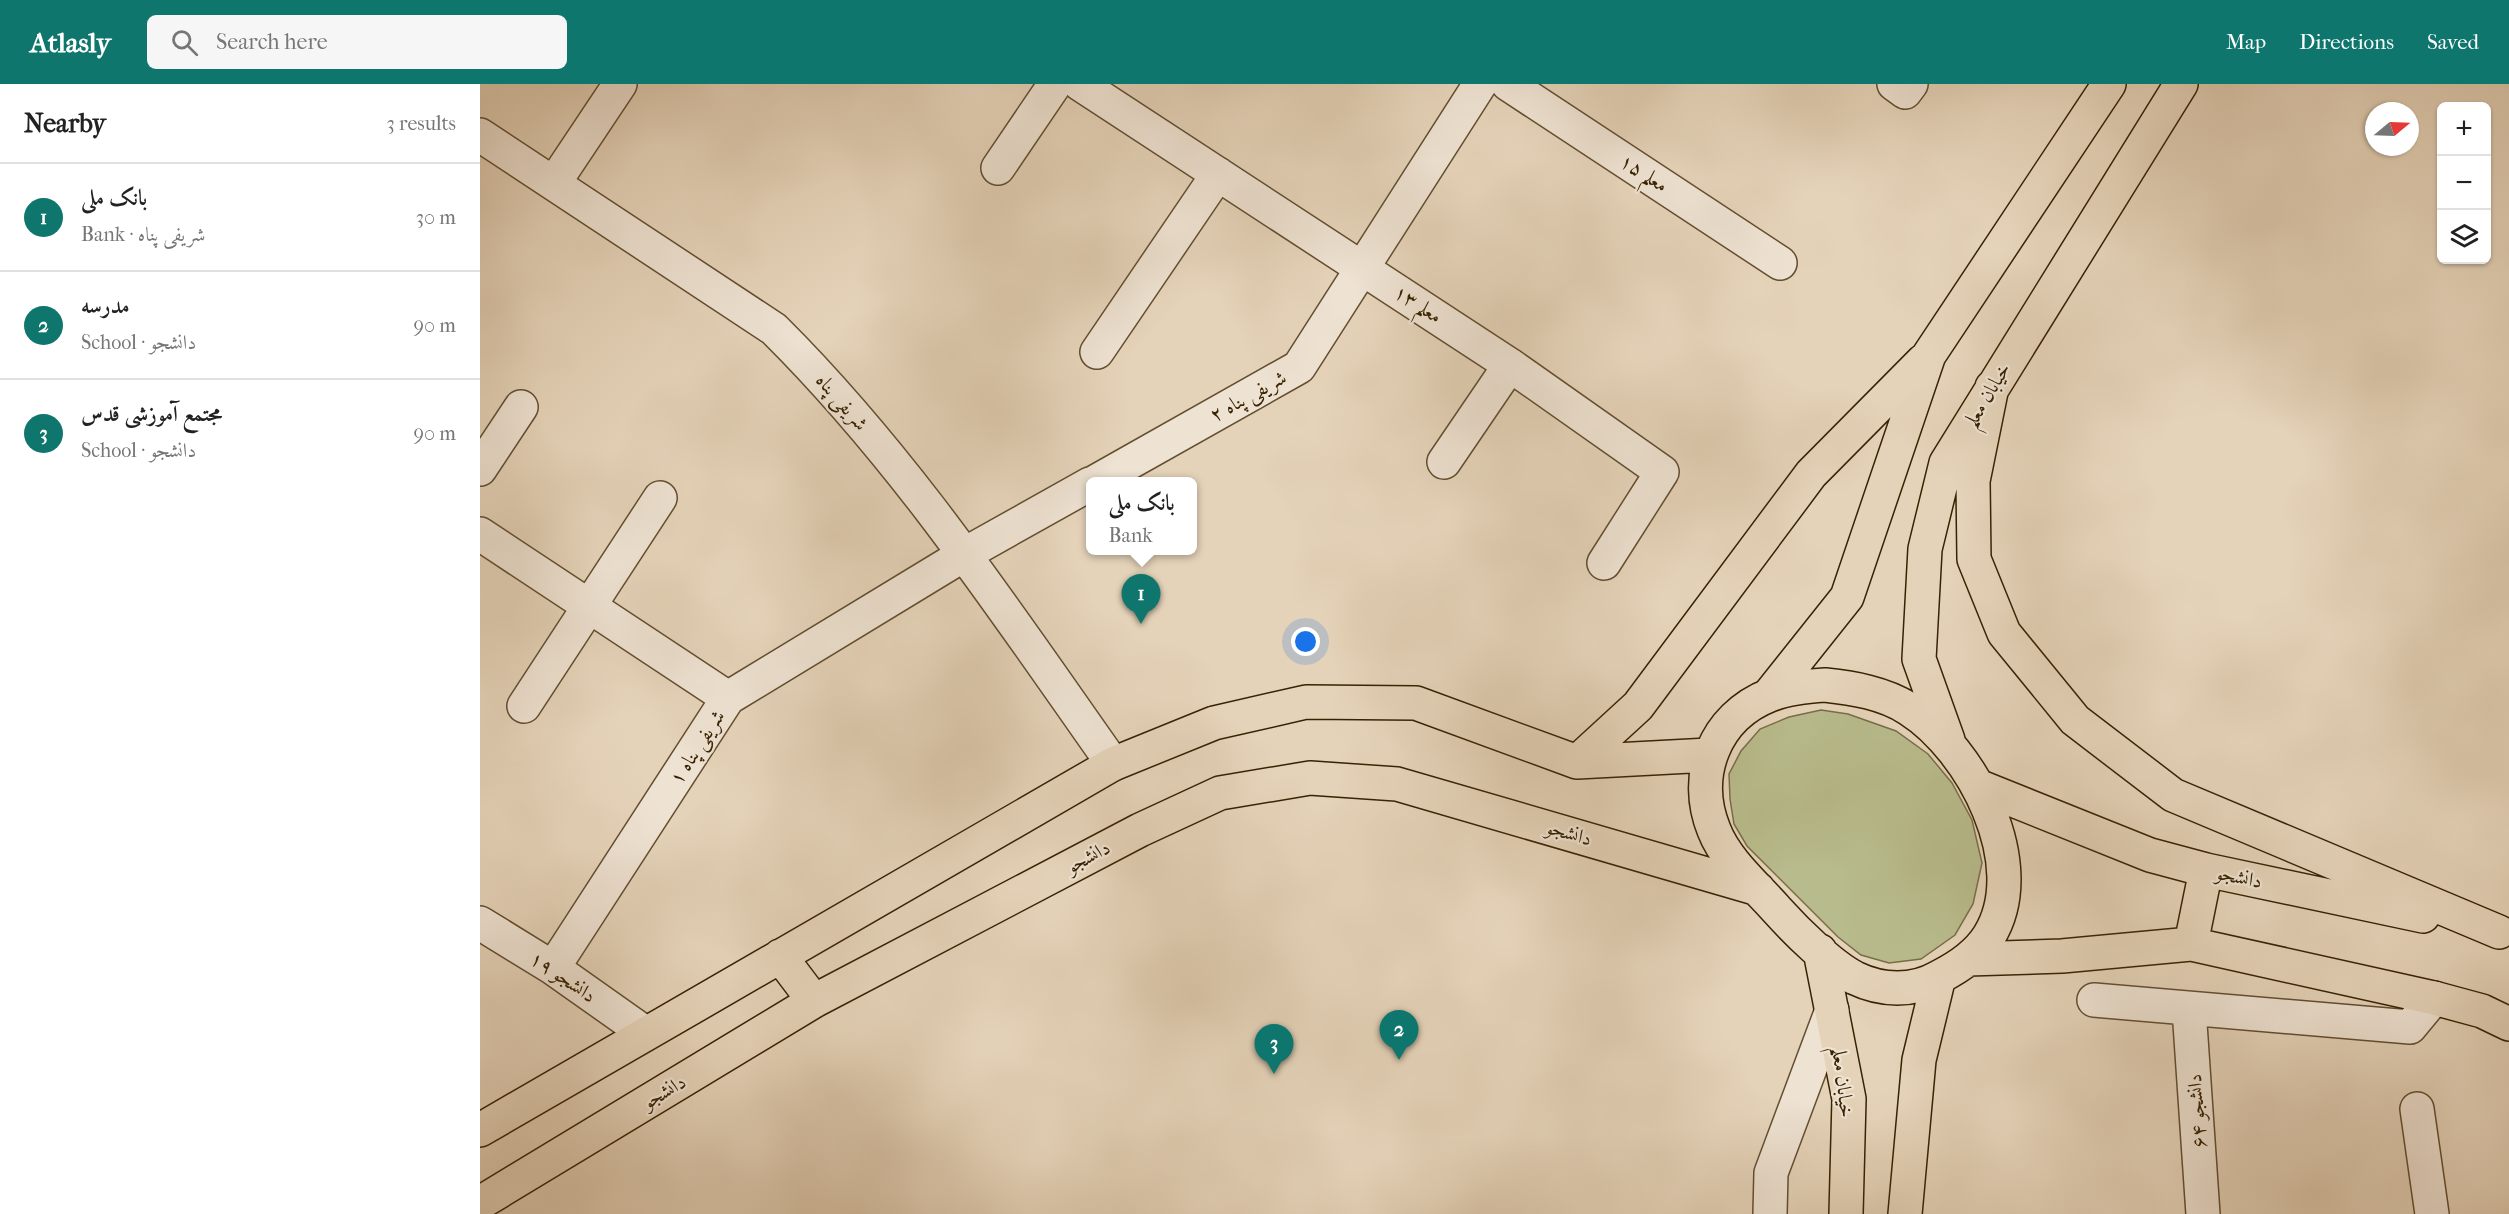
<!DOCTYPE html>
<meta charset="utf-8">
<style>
body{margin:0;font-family:"IM FELL French Canon",Amiri,serif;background:#f6f6f6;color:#222}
.controls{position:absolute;right:18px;top:18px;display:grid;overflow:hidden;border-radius:9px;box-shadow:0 2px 4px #0004}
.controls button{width:54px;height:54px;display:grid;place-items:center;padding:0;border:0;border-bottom:2px solid #e0e0e0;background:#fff;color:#222;font:30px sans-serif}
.compass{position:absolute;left:1885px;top:18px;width:54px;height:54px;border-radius:50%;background:#fff;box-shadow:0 2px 4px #0004;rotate:71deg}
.you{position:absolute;left:826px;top:558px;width:21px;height:21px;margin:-15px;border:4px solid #fff;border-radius:50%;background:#1a73e8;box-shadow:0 0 0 9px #1a73e833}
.badge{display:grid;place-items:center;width:39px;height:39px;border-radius:50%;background:#0f766e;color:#fff;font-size:20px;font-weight:700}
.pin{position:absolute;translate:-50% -50px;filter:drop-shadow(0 2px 3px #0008)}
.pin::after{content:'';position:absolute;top:32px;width:21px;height:18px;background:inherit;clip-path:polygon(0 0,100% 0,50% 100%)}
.popup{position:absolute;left:606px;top:393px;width:111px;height:78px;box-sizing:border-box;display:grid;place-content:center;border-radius:9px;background:#fff;filter:drop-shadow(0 2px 4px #0005);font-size:20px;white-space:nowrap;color:#767676}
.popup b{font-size:22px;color:#222}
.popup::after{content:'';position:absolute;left:50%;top:100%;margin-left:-12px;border:12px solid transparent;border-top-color:#fff}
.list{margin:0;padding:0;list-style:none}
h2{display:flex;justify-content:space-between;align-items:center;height:78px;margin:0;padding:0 24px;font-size:26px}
h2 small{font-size:20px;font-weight:400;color:#767676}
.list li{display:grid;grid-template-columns:39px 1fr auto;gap:18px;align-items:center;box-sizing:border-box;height:108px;padding:0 24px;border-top:2px solid #e0e0e0}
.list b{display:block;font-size:22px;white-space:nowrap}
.list p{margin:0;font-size:20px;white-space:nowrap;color:#767676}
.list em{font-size:20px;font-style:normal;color:#767676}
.icon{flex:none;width:33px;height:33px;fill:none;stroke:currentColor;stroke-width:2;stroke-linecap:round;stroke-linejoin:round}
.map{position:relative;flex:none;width:2029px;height:1130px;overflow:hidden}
header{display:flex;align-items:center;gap:36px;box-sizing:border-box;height:84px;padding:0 30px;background:#0f766e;color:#fff}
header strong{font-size:28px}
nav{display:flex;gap:33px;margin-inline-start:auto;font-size:21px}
.search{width:420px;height:54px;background:#f6f6f6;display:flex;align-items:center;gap:15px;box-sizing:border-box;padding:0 21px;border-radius:9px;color:#767676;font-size:22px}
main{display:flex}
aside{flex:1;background:#fff}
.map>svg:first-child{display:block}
.green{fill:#b8bb8c;stroke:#786e47;stroke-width:1.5}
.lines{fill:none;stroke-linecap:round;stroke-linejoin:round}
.minor-casing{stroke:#624e30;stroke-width:36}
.major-casing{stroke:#372202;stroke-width:36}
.minor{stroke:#eee2d2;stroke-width:33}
.major{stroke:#e5d3b9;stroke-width:33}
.labels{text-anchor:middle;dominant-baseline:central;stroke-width:4.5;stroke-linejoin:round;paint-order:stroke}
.street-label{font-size:20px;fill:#372202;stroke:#eee2d2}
</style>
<header>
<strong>Atlasly</strong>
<div class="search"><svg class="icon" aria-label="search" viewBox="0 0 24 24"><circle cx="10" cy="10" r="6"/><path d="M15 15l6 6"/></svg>Search here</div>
<nav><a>Map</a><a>Directions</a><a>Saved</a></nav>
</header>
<main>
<aside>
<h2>Nearby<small>3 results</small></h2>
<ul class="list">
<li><span class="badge">1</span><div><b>بانک ملی</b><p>Bank · شریفی پناه</p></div><em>30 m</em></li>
<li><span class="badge">2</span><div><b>مدرسه</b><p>School · دانشجو</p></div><em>90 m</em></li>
<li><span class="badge">3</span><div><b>مجتمع آموزشی قدس</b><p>School · دانشجو</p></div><em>90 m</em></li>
</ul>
</aside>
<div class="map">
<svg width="2029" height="1130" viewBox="0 0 2029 1130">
<rect width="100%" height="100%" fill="#e5d3b9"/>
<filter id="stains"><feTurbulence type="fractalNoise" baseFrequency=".00333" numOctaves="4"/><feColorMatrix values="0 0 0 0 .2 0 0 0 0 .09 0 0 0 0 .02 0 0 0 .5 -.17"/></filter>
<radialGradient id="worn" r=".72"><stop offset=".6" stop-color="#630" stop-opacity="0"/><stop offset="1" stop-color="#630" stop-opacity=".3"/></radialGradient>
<!-- green -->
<path class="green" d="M 1341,626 L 1368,630 L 1416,647 L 1448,670 L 1472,699 L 1492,736 L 1502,779 L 1493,820 L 1475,851 L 1441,875 L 1409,879 L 1381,871 L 1358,853 L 1267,762 L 1254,740 L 1250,715 L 1249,690 L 1261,667 L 1280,645 L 1309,633 Z"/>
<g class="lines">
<!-- minor casing -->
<g class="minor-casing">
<path id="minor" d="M 600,0 L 1030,281 L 1182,388 L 1124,479
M 1028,0 L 1300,179
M 1414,0 L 1425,8 L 1431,0
M 0,51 L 294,245 C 425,375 527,530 633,680
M 518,84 L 575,0
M 74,99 L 140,0
M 617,268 L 738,90
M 964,378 L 1030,281
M 0,385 L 41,323
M 615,398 L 819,283 L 1000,0
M 0,450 L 248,614
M 44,622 L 180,414
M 0,839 L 73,884 L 165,949
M 73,884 L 248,614 L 485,470 L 610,400
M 1614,916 L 1930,943 L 1954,914
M 1709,925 L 1723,1130
M 1937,1025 L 1952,1130
M 1290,1130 L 1291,1089 L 1352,926"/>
</g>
<!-- major casing -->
<g class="major-casing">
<path id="major" d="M 1512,303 L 1493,397 L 1494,475 L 1524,549 L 1595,636 L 1693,711 L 2019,848
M 1345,601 C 1373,604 1404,609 1429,625 C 1492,665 1553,781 1509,852 C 1497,871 1479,883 1459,893 C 1433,908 1402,907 1375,894 C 1350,881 1316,847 1297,826 C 1276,802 1246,777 1234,746 C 1212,692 1234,633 1290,611 C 1307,604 1327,602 1345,601 Z
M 1289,611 L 1367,513 L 1449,271 L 1629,0
M 1468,656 L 1439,575 L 1445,465 L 1466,379 L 1701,0
M 1097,678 L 1158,622 L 1331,390 L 1443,277
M 1498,702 L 1670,771 L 1726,786 L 1943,832
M 1711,860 L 1726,786
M 1340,867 L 1369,1015 L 1366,1130
M 300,872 L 334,917
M 1488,875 L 1582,872 L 1711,860 L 1954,914 L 2002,927 L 2029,940
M 0,1046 L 633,680 L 734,639 L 826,618 L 936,619 L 1097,678 L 1229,671
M 0,1119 L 334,917 L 660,746 L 740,709 L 830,694 L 917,700 L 1278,805
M 1425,1130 L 1439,976 L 1459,893"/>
</g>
<!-- minor -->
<use href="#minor" class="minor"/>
<!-- major -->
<use href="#major" class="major"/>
</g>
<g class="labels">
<!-- street labels -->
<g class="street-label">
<text transform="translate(1164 89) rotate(33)">معلم ۱۵</text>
<text transform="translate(938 220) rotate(33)">معلم ۱۳</text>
<text transform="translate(1507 311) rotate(-59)">خیابان معلم</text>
<text transform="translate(768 312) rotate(-29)">شریفی پناه ۲</text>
<text transform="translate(362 318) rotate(49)">شریفی پناه</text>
<text transform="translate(217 663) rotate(-57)">شریفی پناه ۱</text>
<text transform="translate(1089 749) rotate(16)">دانشجو</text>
<text transform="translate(608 773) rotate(-28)">دانشجو</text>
<text transform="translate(1759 793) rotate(12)">دانشجو</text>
<text transform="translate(83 893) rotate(34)">دانشجو ۱۹</text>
<text transform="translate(1363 998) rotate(83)">خیابان معلم</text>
<text transform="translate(184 1008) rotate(-31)">دانشجو</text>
<text transform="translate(1717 1027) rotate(-94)">دانشجو ۶۴</text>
</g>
</g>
<rect width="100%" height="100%" filter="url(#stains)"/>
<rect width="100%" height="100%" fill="url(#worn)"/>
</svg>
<div class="controls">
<button>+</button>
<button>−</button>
<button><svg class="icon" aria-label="layers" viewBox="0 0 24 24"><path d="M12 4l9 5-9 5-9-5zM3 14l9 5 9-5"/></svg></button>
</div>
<svg class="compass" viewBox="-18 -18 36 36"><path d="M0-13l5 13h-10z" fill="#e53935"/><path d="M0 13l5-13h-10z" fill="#767676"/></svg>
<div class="you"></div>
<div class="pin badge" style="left:661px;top:540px">1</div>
<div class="popup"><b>بانک ملی</b>Bank</div>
<div class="pin badge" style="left:919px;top:976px">2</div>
<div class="pin badge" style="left:794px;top:990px">3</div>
</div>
</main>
